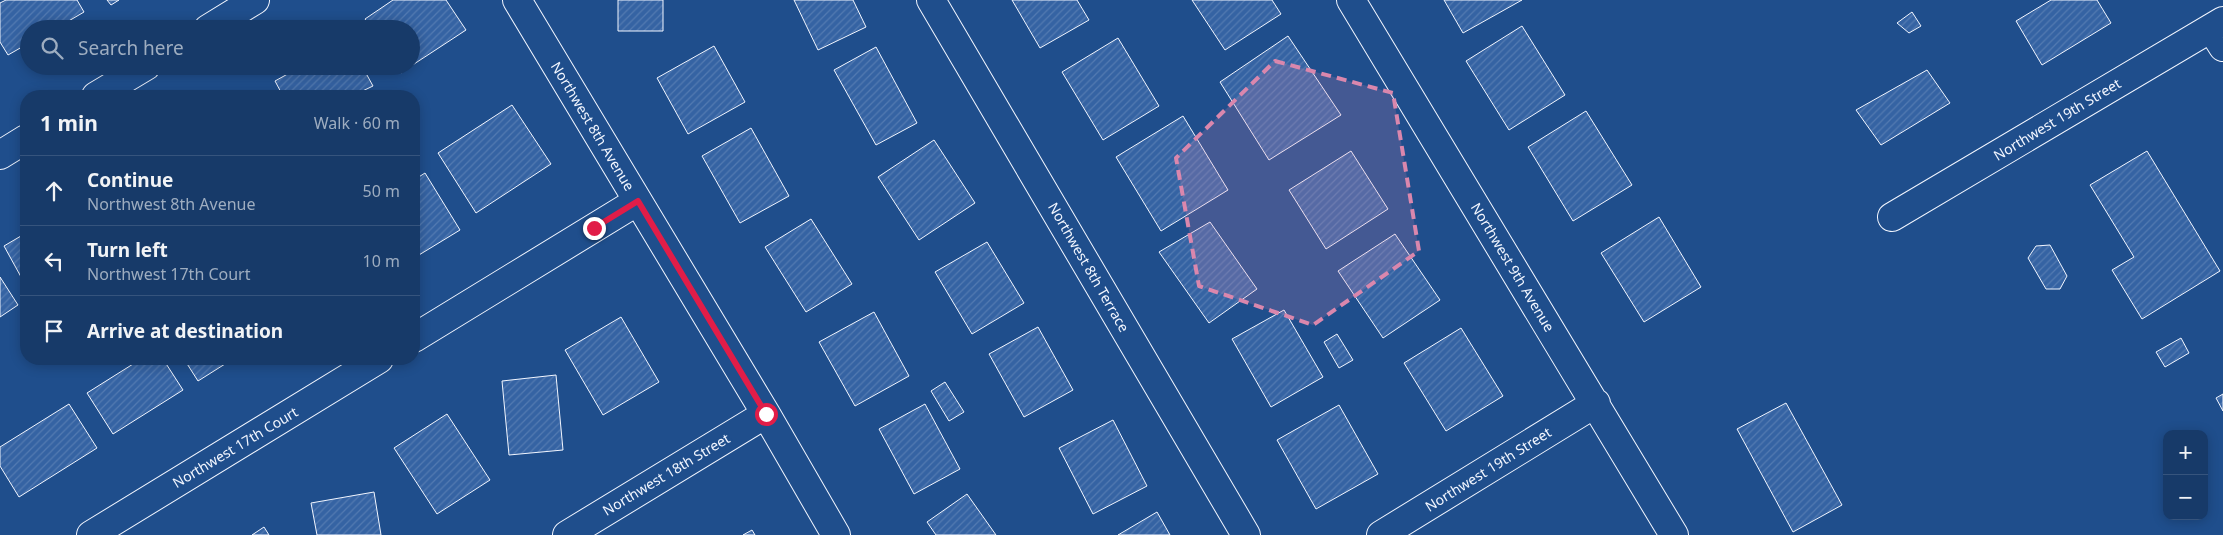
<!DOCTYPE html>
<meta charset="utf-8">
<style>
body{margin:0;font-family:"Noto Sans",sans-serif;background:#244571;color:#f1f3f6}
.controls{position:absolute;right:15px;bottom:15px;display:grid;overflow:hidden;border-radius:10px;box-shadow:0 2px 12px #0003}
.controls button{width:45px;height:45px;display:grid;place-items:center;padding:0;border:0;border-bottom:1px solid #36547d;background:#173a69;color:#f1f3f6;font:25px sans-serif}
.stop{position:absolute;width:15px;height:15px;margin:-11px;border:4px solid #e11d48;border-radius:50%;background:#fff}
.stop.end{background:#e11d48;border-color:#fff;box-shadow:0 1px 5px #0008}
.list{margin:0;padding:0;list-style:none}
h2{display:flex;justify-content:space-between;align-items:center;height:65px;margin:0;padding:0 20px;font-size:21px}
h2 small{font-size:16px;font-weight:400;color:#9eadc0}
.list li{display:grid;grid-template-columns:32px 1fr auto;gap:15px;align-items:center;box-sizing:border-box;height:70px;padding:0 20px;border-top:1px solid #36547d}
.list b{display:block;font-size:19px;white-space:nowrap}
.list p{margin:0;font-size:16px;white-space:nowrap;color:#9eadc0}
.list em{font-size:16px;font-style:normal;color:#9eadc0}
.icon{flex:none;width:28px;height:28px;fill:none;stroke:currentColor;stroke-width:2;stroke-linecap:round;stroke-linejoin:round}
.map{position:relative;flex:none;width:2223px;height:535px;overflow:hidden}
.search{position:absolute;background:#173a69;box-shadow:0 2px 12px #0003;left:20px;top:20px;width:400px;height:55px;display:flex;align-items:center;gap:12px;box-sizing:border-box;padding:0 18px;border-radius:28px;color:#9eadc0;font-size:19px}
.panel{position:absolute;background:#173a69;box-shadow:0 2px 12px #0003;left:20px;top:90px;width:400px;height:275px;border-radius:20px}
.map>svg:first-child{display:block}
.building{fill:url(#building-hatch);stroke:#f2f6ff}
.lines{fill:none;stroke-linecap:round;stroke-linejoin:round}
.street-casing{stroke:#f2f6ff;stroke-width:30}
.street{stroke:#1f4e8c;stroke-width:28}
.route{stroke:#e11d48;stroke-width:6}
.marked{fill:#da87ad;fill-opacity:0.2;stroke:#da87ad;stroke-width:4;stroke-dasharray:10 6;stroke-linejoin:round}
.labels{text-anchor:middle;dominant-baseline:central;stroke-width:4;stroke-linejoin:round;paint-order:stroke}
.street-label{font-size:14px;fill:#f2f6ff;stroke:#1f4e8c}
</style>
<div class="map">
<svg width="2223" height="535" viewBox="0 0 2223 535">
<defs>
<pattern id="building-hatch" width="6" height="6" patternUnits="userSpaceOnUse" patternTransform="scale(1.25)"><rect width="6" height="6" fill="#3563a3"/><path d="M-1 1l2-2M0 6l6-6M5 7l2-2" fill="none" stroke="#537ab1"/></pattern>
</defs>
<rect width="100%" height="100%" fill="#1f4e8c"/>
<!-- building -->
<path class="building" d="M 6,0 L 77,0 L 84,12 L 55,29 L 29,29 L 29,43 L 8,55 L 0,42 L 0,3 Z
M 107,0 L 119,0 L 111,5 Z
M 393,0 L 446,0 L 466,30 L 411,66 L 411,29 L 372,29 L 365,19 Z
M 618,0 L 663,0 L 663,31 L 618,31 Z
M 794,0 L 853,0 L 866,27 L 818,50 Z
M 1012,0 L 1077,0 L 1089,20 L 1040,48 Z
M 1192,0 L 1272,0 L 1281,14 L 1225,50 Z
M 1444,0 L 1522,0 L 1463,33 Z
M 2051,0 L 2097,0 L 2111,23 L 2042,65 L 2016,21 Z
M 1912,12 L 1921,26 L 1909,33 L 1897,23 Z
M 1522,26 L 1565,95 L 1509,130 L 1466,61 Z
M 1288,36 L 1341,115 L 1269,160 L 1220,82 Z
M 1118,38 L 1159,106 L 1103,140 L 1062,72 Z
M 714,46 L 745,102 L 688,134 L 657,78 Z
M 876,47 L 917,123 L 876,145 L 834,70 Z
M 302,66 L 362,66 L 373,86 L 352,96 L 283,96 L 275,81 Z
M 396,66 L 411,66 L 401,73 Z
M 1927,70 L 1950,103 L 1881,145 L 1856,110 Z
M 512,105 L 551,164 L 476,213 L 438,153 Z
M 1586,111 L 1632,185 L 1573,221 L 1528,147 Z
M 1183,116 L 1228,190 L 1161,231 L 1116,157 Z
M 751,128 L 789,196 L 740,223 L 702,156 Z
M 934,140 L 975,203 L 919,240 L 878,177 Z
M 1351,151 L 1388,209 L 1326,249 L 1289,190 Z
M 2147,151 L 2220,271 L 2142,319 L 2112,270 L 2134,257 L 2090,185 Z
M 425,173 L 460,230 L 414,258 L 414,180 Z
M 1659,217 L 1701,287 L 1644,322 L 1601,253 Z
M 811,219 L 852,284 L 806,312 L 765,247 Z
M 1210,222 L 1257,289 L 1209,323 L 1159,252 Z
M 26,233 L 26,286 L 4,246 Z
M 1395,234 L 1440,300 L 1383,338 L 1338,271 Z
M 987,242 L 1024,303 L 972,334 L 935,272 Z
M 2050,245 L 2067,276 L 2060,289 L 2046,289 L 2028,258 L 2036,246 Z
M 0,277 L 18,305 L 0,317 Z
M 1284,310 L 1323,377 L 1271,407 L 1232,339 Z
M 874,312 L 909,376 L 855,406 L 819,342 Z
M 621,317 L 659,382 L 603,415 L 565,350 Z
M 1038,327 L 1073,390 L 1024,417 L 989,354 Z
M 1461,328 L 1503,396 L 1446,431 L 1404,363 Z
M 1337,334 L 1353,360 L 1339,368 L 1324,342 Z
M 2181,338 L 2189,353 L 2165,367 L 2156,352 Z
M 141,359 L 163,359 L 183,390 L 113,434 L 87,393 Z
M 184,359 L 233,359 L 198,381 Z
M 556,375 L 563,450 L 509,455 L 502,381 Z
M 945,382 L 964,412 L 949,421 L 931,391 Z
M 2223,394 L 2223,411 L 2216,398 Z
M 1786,403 L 1842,505 L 1793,532 L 1737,429 Z
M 69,404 L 97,448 L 19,497 L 0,466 L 0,447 Z
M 925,404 L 960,469 L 914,494 L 879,429 Z
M 1339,405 L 1378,474 L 1316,509 L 1277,440 Z
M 447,414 L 490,480 L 437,514 L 394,448 Z
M 1113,420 L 1147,486 L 1093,514 L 1059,448 Z
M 374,492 L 381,535 L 317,535 L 311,503 Z
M 967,494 L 996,535 L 936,535 L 927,522 Z
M 1157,512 L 1170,535 L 1118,535 Z
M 264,527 L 269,535 L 252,535 Z
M 752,530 L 755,535 L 743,535 Z"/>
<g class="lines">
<!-- street casing -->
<g class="street-casing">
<path id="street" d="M 517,0 L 766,414 L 836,535
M 931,0 L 1246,535
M 1351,0 L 1674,535
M 2211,28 L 2223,47
M 208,29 L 255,0
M 96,96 L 146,66
M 0,155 L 26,139
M 1892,217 L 2223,21
M 414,338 L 638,201
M 91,535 L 379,359
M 567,535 L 766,414
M 1381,535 L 1596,403"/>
</g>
<!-- street -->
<use href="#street" class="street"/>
</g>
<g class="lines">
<!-- route -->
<path class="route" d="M 594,228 L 638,201 L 766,414"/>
</g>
<!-- marked area -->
<path class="marked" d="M 1275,61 L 1393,93 L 1419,251 L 1313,325 L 1199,286 L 1176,158 Z"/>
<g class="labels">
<!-- street labels -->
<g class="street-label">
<text transform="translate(2057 119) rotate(-31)">Northwest 19th Street</text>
<text transform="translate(593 126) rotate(59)">Northwest 8th Avenue</text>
<text transform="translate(1089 267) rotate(60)">Northwest 8th Terrace</text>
<text transform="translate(1513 267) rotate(59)">Northwest 9th Avenue</text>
<text transform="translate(235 447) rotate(-31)">Northwest 17th Court</text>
<text transform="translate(1488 469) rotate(-32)">Northwest 19th Street</text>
<text transform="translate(666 474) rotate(-31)">Northwest 18th Street</text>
</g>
</g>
</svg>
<div class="controls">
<button>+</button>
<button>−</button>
</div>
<div class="stop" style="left:766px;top:414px"></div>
<div class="stop end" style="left:594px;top:228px"></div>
<div class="search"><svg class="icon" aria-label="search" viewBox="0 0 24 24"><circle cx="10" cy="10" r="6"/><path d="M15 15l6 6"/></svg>Search here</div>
<section class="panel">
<h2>1 min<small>Walk · 60 m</small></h2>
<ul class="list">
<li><svg class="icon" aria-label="ahead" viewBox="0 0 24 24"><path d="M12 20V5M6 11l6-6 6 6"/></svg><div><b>Continue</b><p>Northwest 8th Avenue</p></div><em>50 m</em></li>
<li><svg class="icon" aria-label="left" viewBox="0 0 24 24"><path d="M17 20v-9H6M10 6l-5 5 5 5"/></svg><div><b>Turn left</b><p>Northwest 17th Court</p></div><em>10 m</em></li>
<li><svg class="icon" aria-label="arrive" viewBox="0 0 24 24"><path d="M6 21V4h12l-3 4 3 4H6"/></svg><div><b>Arrive at destination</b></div></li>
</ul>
</section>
</div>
